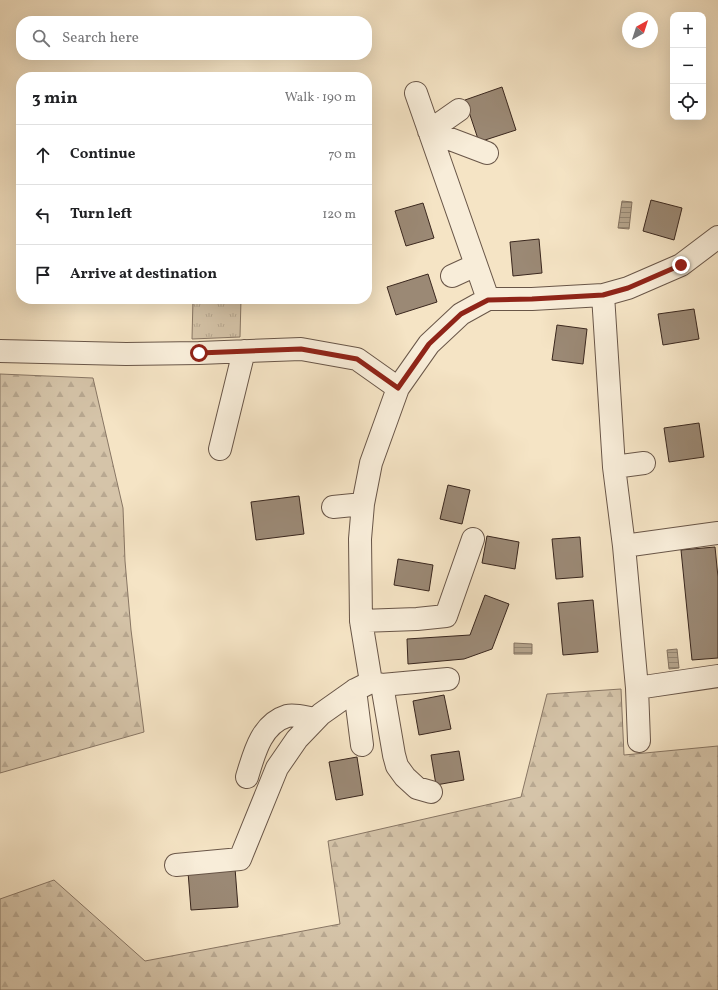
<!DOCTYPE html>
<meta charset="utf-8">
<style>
body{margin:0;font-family:Vollkorn,serif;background:#f2f2f2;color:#202124}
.controls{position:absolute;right:12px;top:12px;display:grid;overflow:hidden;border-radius:8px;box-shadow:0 4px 16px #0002}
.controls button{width:36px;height:36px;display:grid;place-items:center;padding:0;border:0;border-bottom:1px solid #e0e0e0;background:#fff;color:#202124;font:20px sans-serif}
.compass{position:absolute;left:622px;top:12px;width:36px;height:36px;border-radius:50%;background:#fff;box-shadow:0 4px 16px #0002;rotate:39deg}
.stop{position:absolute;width:12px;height:12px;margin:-9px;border:3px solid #8f2418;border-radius:50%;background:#fff}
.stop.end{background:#8f2418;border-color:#fff;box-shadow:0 1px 4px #0008}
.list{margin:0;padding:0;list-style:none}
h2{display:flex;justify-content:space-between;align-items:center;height:52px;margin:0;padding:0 16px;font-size:17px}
h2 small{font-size:13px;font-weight:400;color:#757577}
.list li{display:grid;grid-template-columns:26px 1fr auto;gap:12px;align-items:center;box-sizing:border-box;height:60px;padding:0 16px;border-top:1px solid #e0e0e0}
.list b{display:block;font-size:15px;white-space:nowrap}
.list em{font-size:13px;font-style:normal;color:#757577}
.icon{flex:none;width:22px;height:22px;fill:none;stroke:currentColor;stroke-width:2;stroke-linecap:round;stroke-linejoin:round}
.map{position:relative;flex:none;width:718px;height:990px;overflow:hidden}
.search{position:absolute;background:#fff;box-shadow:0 4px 16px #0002;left:16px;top:16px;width:356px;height:44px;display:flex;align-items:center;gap:10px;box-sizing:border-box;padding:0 14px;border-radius:16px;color:#757577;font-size:15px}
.panel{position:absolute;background:#fff;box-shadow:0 4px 16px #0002;left:16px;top:72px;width:356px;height:232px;border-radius:16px}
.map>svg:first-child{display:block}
.grass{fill:url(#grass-tufts);stroke:#887664}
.forest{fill:url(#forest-firs);stroke:#887664}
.water{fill:url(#water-rules);stroke:#847260}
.building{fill:#9b8975;stroke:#3a271e}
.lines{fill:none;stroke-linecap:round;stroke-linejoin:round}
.minor-casing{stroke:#695648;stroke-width:24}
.minor{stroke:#f8edd9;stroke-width:22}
.route{stroke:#8f2418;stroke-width:5}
</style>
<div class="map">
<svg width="718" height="990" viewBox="0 0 718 990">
<defs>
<pattern id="grass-tufts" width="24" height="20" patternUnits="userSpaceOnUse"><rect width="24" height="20" fill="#d5c4a9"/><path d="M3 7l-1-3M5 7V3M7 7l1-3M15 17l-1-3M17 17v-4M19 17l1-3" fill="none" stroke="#b8a891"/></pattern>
<pattern id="forest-firs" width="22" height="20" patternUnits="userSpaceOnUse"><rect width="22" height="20" fill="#d5c4a9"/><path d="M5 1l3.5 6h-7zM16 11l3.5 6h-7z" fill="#b8a891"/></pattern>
<pattern id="water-rules" width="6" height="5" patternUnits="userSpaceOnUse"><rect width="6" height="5" fill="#b5a48c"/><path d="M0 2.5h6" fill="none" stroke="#948672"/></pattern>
</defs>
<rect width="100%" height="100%" fill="#f5e4c5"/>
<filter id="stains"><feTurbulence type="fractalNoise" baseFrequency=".005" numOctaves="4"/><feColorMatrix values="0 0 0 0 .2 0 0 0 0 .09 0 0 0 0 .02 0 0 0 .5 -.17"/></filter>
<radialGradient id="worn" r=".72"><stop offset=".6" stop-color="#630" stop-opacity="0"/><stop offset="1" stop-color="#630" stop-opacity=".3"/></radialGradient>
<!-- grass -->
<path class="grass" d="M 193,299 L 241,299 L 240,337 L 192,339 Z"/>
<!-- forest -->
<path class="forest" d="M 0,374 L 93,378 L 123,508 L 125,561 L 131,630 L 144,732 L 0,773 Z
M 621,689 L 624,755 L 718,746 L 718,990 L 0,990 L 0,899 L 54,880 L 145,961 L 340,924 L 328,841 L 521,797 L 547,694 Z"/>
<!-- water -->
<path class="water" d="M 622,201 L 632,202 L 629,229 L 618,228 Z
M 514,643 L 532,644 L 532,654 L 514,654 Z
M 677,649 L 679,668 L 669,669 L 667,650 Z"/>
<!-- building -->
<path class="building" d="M 502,87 L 516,130 L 479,142 L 465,100 Z
M 651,200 L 682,208 L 674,240 L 643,231 Z
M 423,203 L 434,238 L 406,246 L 395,211 Z
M 539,239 L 542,273 L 513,276 L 510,242 Z
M 428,274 L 437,302 L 396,315 L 387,287 Z
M 694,309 L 699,339 L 663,345 L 658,314 Z
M 557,325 L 587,329 L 583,364 L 552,360 Z
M 699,423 L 704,457 L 669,462 L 664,428 Z
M 448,485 L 470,490 L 462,524 L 440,519 Z
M 299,496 L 304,534 L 256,540 L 251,502 Z
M 487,536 L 519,542 L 515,569 L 482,563 Z
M 580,537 L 583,577 L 556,579 L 552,539 Z
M 715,547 L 718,577 L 718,658 L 692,660 L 681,550 Z
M 398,559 L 433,565 L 429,591 L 394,585 Z
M 485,595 L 509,604 L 492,649 L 464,659 L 408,664 L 407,639 L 470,635 Z
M 593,600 L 598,652 L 563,655 L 558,603 Z
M 444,695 L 451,729 L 419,735 L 413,701 Z
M 459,751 L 464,780 L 436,785 L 431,755 Z
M 357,757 L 363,795 L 336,800 L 329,762 Z
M 235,868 L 238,907 L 191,910 L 188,872 Z"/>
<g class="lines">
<!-- minor casing -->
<g class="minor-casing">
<path id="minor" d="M 416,93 L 488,299
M 429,131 L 487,153
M 429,131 L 459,110
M 452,276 L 476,265
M 603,295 L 614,467 L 624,546 L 637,688 L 639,741
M 0,351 L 126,354 L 199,353 L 301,349 L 357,359 L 398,388
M 220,449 L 244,351
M 614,467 L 644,463
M 333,507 L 363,504
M 624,546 L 718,533
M 361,621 L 417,619 L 446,616 L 473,539
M 371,682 L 382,685 L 394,755 L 397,766 L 405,777 L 417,788 L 431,792
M 382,685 L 448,679
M 637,688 L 718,676
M 355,690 L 362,745
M 247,777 C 254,754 261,724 287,716 C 296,714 307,718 315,719
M 176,865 L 240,859 L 277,768 L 297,739 L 321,714 L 355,690 L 371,682 L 361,621 L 360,539 L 363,504 L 371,463 L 398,388 L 429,344 L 461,314 L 488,299 L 532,299 L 603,295 L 628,288 L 681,265 L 718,237"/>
</g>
<!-- minor -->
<use href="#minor" class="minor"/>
</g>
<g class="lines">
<!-- route -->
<path class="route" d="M 199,353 L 301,349 L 357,359 L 398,388 L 429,344 L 461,314 L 488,300 L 532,299 L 603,295 L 628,288 L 681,265"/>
</g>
<rect width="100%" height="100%" filter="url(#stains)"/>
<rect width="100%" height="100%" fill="url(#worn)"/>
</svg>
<div class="controls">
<button>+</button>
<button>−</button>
<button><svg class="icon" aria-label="locate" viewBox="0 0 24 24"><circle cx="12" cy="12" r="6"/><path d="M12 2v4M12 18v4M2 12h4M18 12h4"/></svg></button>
</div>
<svg class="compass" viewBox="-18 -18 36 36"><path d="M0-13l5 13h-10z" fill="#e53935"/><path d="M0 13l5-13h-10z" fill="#757577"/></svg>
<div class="stop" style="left:199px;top:353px"></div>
<div class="stop end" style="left:681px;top:265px"></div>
<div class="search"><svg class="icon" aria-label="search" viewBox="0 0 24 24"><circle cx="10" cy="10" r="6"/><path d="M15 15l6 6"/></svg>Search here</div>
<section class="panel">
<h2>3 min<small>Walk · 190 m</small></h2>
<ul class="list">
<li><svg class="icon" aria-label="ahead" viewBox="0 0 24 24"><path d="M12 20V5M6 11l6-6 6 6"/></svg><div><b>Continue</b></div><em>70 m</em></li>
<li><svg class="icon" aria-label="left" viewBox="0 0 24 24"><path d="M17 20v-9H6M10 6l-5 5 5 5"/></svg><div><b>Turn left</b></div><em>120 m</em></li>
<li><svg class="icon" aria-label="arrive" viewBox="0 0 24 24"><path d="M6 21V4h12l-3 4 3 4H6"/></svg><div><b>Arrive at destination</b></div></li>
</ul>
</section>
</div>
